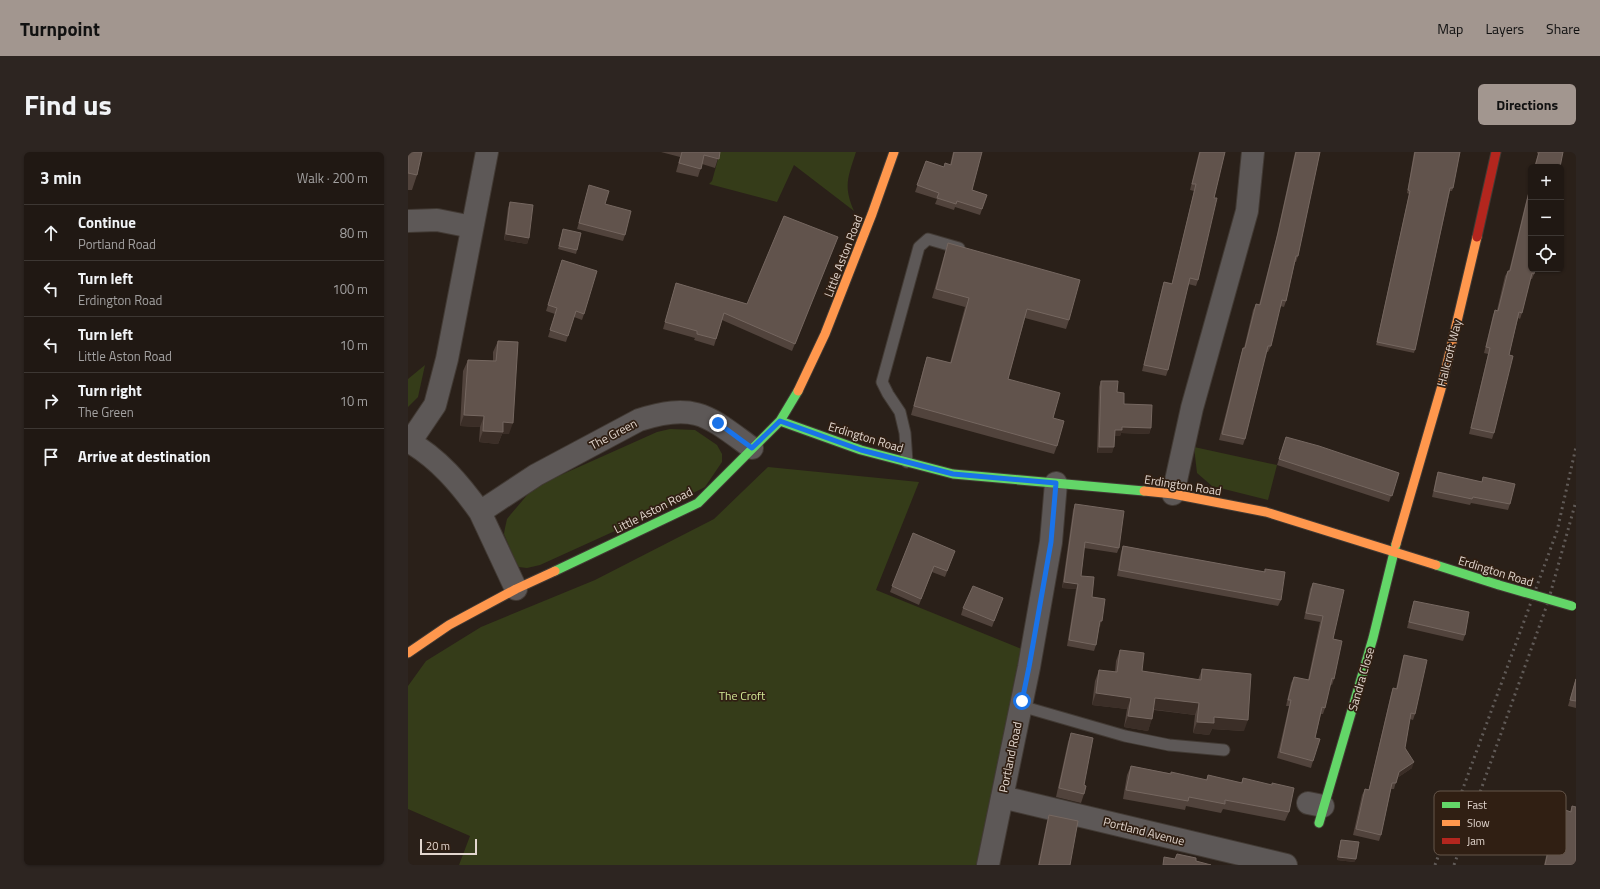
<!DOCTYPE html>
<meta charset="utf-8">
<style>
body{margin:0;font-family:"Titillium Web",sans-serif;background:#2d2521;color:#f1f3f6}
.controls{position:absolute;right:12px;top:12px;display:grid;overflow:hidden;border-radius:6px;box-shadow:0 1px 3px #0004}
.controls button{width:36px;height:36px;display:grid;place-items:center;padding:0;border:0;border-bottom:1px solid #3d3733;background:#201813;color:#f1f3f6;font:20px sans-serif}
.scale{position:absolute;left:12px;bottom:10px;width:57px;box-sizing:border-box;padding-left:4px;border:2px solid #e2d6ce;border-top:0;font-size:11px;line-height:14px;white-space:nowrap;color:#e2d6ce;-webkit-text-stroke:3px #301f13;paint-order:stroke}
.stop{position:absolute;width:12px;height:12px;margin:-9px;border:3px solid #1a73e8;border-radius:50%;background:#fff}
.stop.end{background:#1a73e8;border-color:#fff;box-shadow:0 1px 4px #0008}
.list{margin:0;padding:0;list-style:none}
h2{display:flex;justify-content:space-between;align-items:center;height:52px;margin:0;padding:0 16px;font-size:17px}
h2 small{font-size:13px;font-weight:400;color:#a2a0a0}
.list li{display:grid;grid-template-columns:26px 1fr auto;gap:12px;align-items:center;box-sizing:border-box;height:56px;padding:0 16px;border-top:1px solid #3d3733}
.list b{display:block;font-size:15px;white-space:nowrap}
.list p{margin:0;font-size:13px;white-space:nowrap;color:#a2a0a0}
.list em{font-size:13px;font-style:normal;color:#a2a0a0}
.icon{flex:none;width:22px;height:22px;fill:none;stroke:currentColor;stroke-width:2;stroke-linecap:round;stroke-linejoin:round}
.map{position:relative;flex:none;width:1168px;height:713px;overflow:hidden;border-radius:6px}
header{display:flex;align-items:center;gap:24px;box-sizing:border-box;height:56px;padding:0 20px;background:#a2968f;color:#111}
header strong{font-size:19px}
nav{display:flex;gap:22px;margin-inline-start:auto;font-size:14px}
.intro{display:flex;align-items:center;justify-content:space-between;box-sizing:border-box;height:96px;padding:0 24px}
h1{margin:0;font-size:28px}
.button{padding:10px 18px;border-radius:6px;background:#a2968f;color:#111;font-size:14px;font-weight:700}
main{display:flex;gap:24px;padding:0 24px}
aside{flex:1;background:#201813;border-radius:6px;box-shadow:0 1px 3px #0004}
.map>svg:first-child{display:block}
.green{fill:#353c19}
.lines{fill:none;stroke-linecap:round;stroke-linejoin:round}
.lane-casing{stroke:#423a34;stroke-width:13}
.street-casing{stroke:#423a34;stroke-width:24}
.fast-casing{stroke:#423a34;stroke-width:11}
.slow-casing{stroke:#423a34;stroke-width:11}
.jam-casing{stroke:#423a34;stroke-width:11}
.lane{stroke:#5d5857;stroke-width:11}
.street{stroke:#5d5857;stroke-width:22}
.fast{stroke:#63d668;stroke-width:9}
.slow{stroke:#ff974d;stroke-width:9}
.jam{stroke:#b3261e;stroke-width:9}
.rail{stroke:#605a57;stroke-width:3;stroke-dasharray:2 4;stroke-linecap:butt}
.fast-bridge-casing{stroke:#423a34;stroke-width:11;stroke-linecap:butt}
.fast-bridge{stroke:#63d668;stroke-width:9}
.wall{fill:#51433c}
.shaded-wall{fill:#3b2e27}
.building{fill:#61534c;stroke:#756760}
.route{stroke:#1a73e8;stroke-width:5}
.labels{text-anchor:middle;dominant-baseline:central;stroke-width:3.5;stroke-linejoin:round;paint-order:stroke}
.street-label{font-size:12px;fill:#e2d6ce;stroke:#301f13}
.park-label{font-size:12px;fill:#d3e995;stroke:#301f13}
.key{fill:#301f13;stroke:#65564b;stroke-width:1}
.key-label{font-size:11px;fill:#e2d6ce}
</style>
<header>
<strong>Turnpoint</strong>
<nav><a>Map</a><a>Layers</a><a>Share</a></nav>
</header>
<div class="intro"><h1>Find us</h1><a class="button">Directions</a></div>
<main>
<aside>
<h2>3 min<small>Walk · 200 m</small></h2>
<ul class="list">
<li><svg class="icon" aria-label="ahead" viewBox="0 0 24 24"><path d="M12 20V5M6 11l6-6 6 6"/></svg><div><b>Continue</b><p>Portland Road</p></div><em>80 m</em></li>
<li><svg class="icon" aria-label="left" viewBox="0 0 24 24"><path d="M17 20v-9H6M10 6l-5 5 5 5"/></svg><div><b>Turn left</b><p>Erdington Road</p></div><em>100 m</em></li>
<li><svg class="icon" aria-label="left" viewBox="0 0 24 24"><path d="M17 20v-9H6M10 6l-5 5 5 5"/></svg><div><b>Turn left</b><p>Little Aston Road</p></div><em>10 m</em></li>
<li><svg class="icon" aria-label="right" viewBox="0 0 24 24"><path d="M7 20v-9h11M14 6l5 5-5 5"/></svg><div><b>Turn right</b><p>The Green</p></div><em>10 m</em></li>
<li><svg class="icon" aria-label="arrive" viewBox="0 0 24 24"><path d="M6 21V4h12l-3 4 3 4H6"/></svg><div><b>Arrive at destination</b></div></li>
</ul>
</aside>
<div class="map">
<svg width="1168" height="713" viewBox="0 0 1168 713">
<rect width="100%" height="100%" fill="#2a2019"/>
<!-- green -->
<path class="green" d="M 312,0 L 448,0 C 440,25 435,34 446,59 L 386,13 L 369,50 L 301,32 L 304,29 Z
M 17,213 L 10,245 L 0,255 L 0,227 Z
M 262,277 L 287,278 L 309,293 L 314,302 L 314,310 L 297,335 L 242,363 L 132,413 L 119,416 L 111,415 L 107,408 L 96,382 L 97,376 L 99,367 L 103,362 L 126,335 L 249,280 Z
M 786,295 L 869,313 L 860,348 L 804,334 L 789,321 Z
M 360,315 L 511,330 L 468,438 L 616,498 L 571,713 L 51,713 L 62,684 L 0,657 L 0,534 L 18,509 L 73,475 L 187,428 L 306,367 Z"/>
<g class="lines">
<!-- lane casing -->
<g class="lane-casing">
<path id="lane" d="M 499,310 L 497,281 L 492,260 L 480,242 L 474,230 L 511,95 L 520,87 L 551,96
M 613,554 L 717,584 L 761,593 L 816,598"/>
</g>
<!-- street casing -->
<g class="street-casing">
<path id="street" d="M 0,69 L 29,68 L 64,75
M 0,289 C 30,306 52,332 72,360 L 108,437
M 2,290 L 27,253 L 39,207 L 79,0
M 765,342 L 784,256 L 839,59 L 845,0
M 72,360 L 128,323 L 231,268 C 288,250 300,264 344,296
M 594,645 L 878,713
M 900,651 L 915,654
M 580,713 L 621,515 L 643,390 L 648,331"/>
</g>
<!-- fast casing -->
<g class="fast-casing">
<path id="fast" d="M 372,269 L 453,298 L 545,322 L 736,339
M 1028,413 L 1091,433
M 147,419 L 290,351 L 372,269 L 390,239
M 911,671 L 965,486 L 988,392"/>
</g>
<!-- slow casing -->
<g class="slow-casing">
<path id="slow" d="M 390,239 L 417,182 L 464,62 L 486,0
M 736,339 L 765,342 L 858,360 L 1028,413
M 988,392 L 1033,237 L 1069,85
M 0,501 L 41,473 L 108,437 L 147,419"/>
</g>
<!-- jam casing -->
<g class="jam-casing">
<path id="jam" d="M 1069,85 L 1088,0"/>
</g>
<!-- lane -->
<use href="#lane" class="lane"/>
<!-- street -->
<use href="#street" class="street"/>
<!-- fast -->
<use href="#fast" class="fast"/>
<!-- slow -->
<use href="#slow" class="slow"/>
<!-- jam -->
<use href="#jam" class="jam"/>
<!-- rail -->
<path class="rail" d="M 1027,713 L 1149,379 L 1168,295
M 1046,713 L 1140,450 L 1168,349"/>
<!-- fast-bridge casing -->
<g class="fast-bridge-casing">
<path id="fast-bridge" d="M 1091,433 L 1164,454"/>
</g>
<!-- fast-bridge -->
<use href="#fast-bridge" class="fast-bridge"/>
</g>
<!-- wall -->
<path class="wall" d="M 0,0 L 9,23 L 4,38 L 0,38 Z
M 253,0 L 312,0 L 307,16 L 294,12 L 290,25 L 268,20 L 272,5 Z
M 545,0 L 574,0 L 564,38 L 579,43 L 572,63 L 547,55 L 546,58 L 527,52 L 529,47 L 507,40 L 518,9 L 536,15 L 542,13 Z
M 791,0 L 817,0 L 806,46 L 790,128 L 788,134 L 780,132 L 760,218 L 758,224 L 734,219 L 754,136 L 756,130 L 764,131 L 786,39 L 782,38 Z
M 887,0 L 912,0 L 890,104 L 888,110 L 887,110 L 878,149 L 876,155 L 872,154 L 863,194 L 860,200 L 858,200 L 837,287 L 835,293 L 811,288 L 833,202 L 835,196 L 836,196 L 845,158 L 848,152 L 851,153 L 868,87 Z
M 1006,0 L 1052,0 L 1045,36 L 1044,39 L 1042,39 L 1006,201 L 968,193 L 1001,42 L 999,41 Z
M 1129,0 L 1155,0 L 1152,15 L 1126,15 L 1130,2 L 1129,1 Z
M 1123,29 L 1123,117 L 1126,122 L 1124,127 L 1122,127 L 1114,161 L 1112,167 L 1110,166 L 1101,203 L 1086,281 L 1084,287 L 1061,282 L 1080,202 L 1076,201 L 1085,163 L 1087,158 L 1089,158 L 1097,124 L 1100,119 L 1101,119 Z
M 181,33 L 197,52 L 217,83 L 215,89 L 169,77 Z
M 102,50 L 121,86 L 119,92 L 96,88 L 100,56 Z
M 155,77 L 169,98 L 168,102 L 150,97 Z
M 540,91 L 661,168 L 658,177 L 617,166 L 600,227 L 645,266 L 649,294 L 646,302 L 503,263 L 516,214 L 519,205 L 542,211 L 557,155 L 524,146 L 537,100 Z
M 427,92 L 384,199 L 314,168 L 306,194 L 286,188 L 287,186 L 255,177 L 268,131 L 339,152 Z
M 154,108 L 176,162 L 174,168 L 166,165 L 158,190 L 140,185 L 147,162 L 138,159 Z
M 90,189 L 101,282 L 94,282 L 90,292 L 71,290 L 72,275 L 52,274 L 55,219 L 60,208 L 85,209 L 85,200 Z
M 693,229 L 709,240 L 716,252 L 743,276 L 741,282 L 713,281 L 712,284 L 706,284 L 704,301 L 689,301 L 691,235 Z
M 878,285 L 991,321 L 981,350 L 869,313 Z
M 1030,320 L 1074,330 L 1075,325 L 1102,352 L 1100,358 L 1063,351 L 1062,353 L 1024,345 L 1028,326 Z
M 667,352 L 711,396 L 709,401 L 676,396 L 673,424 L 692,475 L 691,475 L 688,493 L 686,499 L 659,494 L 668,437 L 654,436 L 665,358 Z
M 505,381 L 547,399 L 537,425 L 524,420 L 511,453 L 482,440 Z
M 715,394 L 856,420 L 857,417 L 873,448 L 870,454 L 709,424 L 713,400 Z
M 905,431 L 925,487 L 926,527 L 924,533 L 922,532 L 917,556 L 915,562 L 913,562 L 907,586 L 905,609 L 903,616 L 869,606 L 881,554 L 878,554 L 883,531 L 886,525 L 900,528 L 912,470 L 896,467 L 902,437 Z
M 595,446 L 584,475 L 553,463 L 555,456 Z
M 1006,449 L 1057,483 L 1055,489 L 999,476 L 1004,455 Z
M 712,498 L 734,519 L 790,528 L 794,517 L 836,579 L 804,577 L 801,583 L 785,581 L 787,563 L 746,558 L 740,579 L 716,575 L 719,557 L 684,553 L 687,529 L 691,518 L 707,520 L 708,509 Z
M 996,503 L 1007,562 L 1005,568 L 1002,567 L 997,596 L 1004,616 L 989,626 L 986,637 L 983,637 L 973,683 L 971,689 L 945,683 L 954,643 L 957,637 L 961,637 L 983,542 L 985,536 L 988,537 L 994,509 Z
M 1168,526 L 1168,556 L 1160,554 Z
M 663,581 L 676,633 L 676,642 L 673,651 L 648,645 L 660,590 Z
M 723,614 L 798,628 L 800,623 L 833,631 L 835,626 L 881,660 L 877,669 L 815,657 L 813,661 L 778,654 L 777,658 L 715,647 L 719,623 Z
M 1123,646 L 1162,660 L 1164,654 L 1168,713 L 1136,713 L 1143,683 L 1113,673 Z
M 641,663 L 662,713 L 630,713 L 639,669 Z
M 933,688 L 948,707 L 946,710 L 929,708 L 932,691 Z"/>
<!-- shaded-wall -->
<path class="shaded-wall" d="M 98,82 L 121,86 L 119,92 L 96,88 Z
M 56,263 L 76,264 L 72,275 L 52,274 Z
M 95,270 L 105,271 L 101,282 L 94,282 L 90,292 L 71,290 L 75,279 Z
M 714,275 L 743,276 L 741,282 L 713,281 L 712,284 L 704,284 L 707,278 Z
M 691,295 L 706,295 L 704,301 L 689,301 Z
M 656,430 L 670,432 L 668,437 L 654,436 Z
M 692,469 L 694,469 L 692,475 L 690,475 Z
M 688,541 L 723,546 L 719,557 L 684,553 Z
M 747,546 L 791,551 L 787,563 L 743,557 Z
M 720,564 L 744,567 L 740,579 L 716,575 Z
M 806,565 L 840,568 L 836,579 L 804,577 L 801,583 L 785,581 L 789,570 Z
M 1006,610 L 1004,616 L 989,626 L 991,620 Z
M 930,705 L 948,707 L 946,710 L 929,708 Z"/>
<!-- building -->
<path class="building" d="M 0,0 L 14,0 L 9,23 L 0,21 Z
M 274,0 L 312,0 L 311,7 L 296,3 L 293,17 L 271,11 Z
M 546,0 L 574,0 L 564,38 L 579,43 L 574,57 L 549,49 L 548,52 L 529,46 L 531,41 L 509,33 L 518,9 L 536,15 L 537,11 L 543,13 Z
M 792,0 L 817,0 L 806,46 L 809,46 L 790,128 L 782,126 L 760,218 L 736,213 L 756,130 L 764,132 L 788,32 L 784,32 Z
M 888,0 L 912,0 L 890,104 L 888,104 L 878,149 L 874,148 L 863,194 L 860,194 L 837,287 L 814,282 L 835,196 L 837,196 L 848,152 L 852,153 L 870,81 Z
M 1007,0 L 1052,0 L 1045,36 L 1042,36 L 1007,198 L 969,190 L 1002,39 L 1000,38 Z
M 1131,0 L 1155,0 L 1152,15 L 1127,15 Z
M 1123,32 L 1123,117 L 1127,117 L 1126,122 L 1124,121 L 1114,161 L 1111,160 L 1101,203 L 1105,204 L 1086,281 L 1063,276 L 1082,196 L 1078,195 L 1087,158 L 1090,159 L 1100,119 L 1102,119 Z
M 181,33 L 201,39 L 197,52 L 223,59 L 217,83 L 171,71 Z
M 102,50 L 125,53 L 121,86 L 98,82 Z
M 376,64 L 430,85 L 387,192 L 316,161 L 308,187 L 289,182 L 289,179 L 257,170 L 268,131 L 339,152 Z
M 155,77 L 173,81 L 169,98 L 151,94 Z
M 540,91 L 672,128 L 661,168 L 619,157 L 600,227 L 652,241 L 645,266 L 656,269 L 649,294 L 506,254 L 519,205 L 543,211 L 561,146 L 528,137 Z
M 154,108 L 189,119 L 176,162 L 168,159 L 160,184 L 142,178 L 149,156 L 140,153 Z
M 90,189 L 110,190 L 105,271 L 95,270 L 95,280 L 75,279 L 76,264 L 56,263 L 60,208 L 88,209 Z
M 693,229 L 710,229 L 709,240 L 716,241 L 716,252 L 744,253 L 743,276 L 714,275 L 714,278 L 707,278 L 706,295 L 691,295 Z
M 878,285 L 911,294 L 991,321 L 984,344 L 871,307 Z
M 1030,320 L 1074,330 L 1075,325 L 1107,332 L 1102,352 L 1065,345 L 1064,347 L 1026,339 Z
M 667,352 L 716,359 L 711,396 L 677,390 L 673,424 L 686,425 L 684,445 L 697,447 L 694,469 L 692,469 L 688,493 L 661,488 L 670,432 L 656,430 Z
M 505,381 L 547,399 L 539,419 L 526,414 L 513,447 L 484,434 Z
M 715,394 L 857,420 L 857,417 L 877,420 L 873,448 L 711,418 Z
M 905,431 L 936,438 L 925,487 L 934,489 L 926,527 L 924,526 L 917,556 L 914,555 L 907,586 L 912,587 L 905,609 L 872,600 L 883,548 L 880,548 L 886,525 L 901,528 L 915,464 L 898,461 Z
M 565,434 L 595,446 L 586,469 L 555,456 Z
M 1006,449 L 1061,460 L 1057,483 L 1001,470 Z
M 712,498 L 736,501 L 734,519 L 793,528 L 794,517 L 843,522 L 840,568 L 806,565 L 806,571 L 789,570 L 791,551 L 747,546 L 744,567 L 720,564 L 723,546 L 688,541 L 691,518 L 709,520 Z
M 996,503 L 1019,508 L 1007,562 L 1003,561 L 997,596 L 1006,610 L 991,620 L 988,631 L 984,631 L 973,683 L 948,677 L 957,637 L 961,638 L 985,536 L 989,537 Z
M 1168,527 L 1168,549 L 1162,548 Z
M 663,581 L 685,586 L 676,633 L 678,634 L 676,642 L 651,636 Z
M 723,614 L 763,622 L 763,620 L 799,628 L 800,623 L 834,631 L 835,626 L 864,633 L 864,631 L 886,636 L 881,660 L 817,648 L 817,652 L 781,645 L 780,649 L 718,638 Z
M 1123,646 L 1163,660 L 1164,654 L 1168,655 L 1168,713 L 1137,713 L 1145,677 L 1116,667 Z
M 641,663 L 670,669 L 662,713 L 631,713 Z
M 933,688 L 951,690 L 948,707 L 930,705 Z
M 769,702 L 788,706 L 788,709 L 803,713 L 755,713 L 756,705 L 767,707 Z"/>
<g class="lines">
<!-- route -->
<path class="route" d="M 310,271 L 344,296 L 372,269 L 453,298 L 545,322 L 648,331 L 643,390 L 621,515 L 614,549"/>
</g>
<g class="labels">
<!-- street labels -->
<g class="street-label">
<text transform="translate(435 104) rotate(-69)">Little Aston Road</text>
<text transform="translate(1041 201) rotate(-76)">Hallcroft Way</text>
<text transform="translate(205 282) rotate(-28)">The Green</text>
<text transform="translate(458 285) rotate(17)">Erdington Road</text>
<text transform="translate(775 333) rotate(9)">Erdington Road</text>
<text transform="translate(245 358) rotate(-27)">Little Aston Road</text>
<text transform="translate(1088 419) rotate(17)">Erdington Road</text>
<text transform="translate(953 527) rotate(-74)">Sandra Close</text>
<text transform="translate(602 605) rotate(-78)">Portland Road</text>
<text transform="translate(736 679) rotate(14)">Portland Avenue</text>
</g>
<!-- park labels -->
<g class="park-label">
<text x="334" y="543">The Croft</text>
</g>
</g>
<!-- legend -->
<rect x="1026" y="639" width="132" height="64" rx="6" class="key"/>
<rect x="1034" y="650" width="18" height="6" fill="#63d668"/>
<rect x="1034" y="668" width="18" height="6" fill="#ff974d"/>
<rect x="1034" y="686" width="18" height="6" fill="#b3261e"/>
<g class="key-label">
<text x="1059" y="657">Fast</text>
<text x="1059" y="675">Slow</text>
<text x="1059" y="693">Jam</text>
</g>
</svg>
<div class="controls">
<button>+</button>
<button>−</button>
<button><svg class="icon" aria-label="locate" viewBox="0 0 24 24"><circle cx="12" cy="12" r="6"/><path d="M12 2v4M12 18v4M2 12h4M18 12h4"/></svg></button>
</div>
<div class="scale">20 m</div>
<div class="stop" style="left:614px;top:549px"></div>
<div class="stop end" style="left:310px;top:271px"></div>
</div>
</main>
